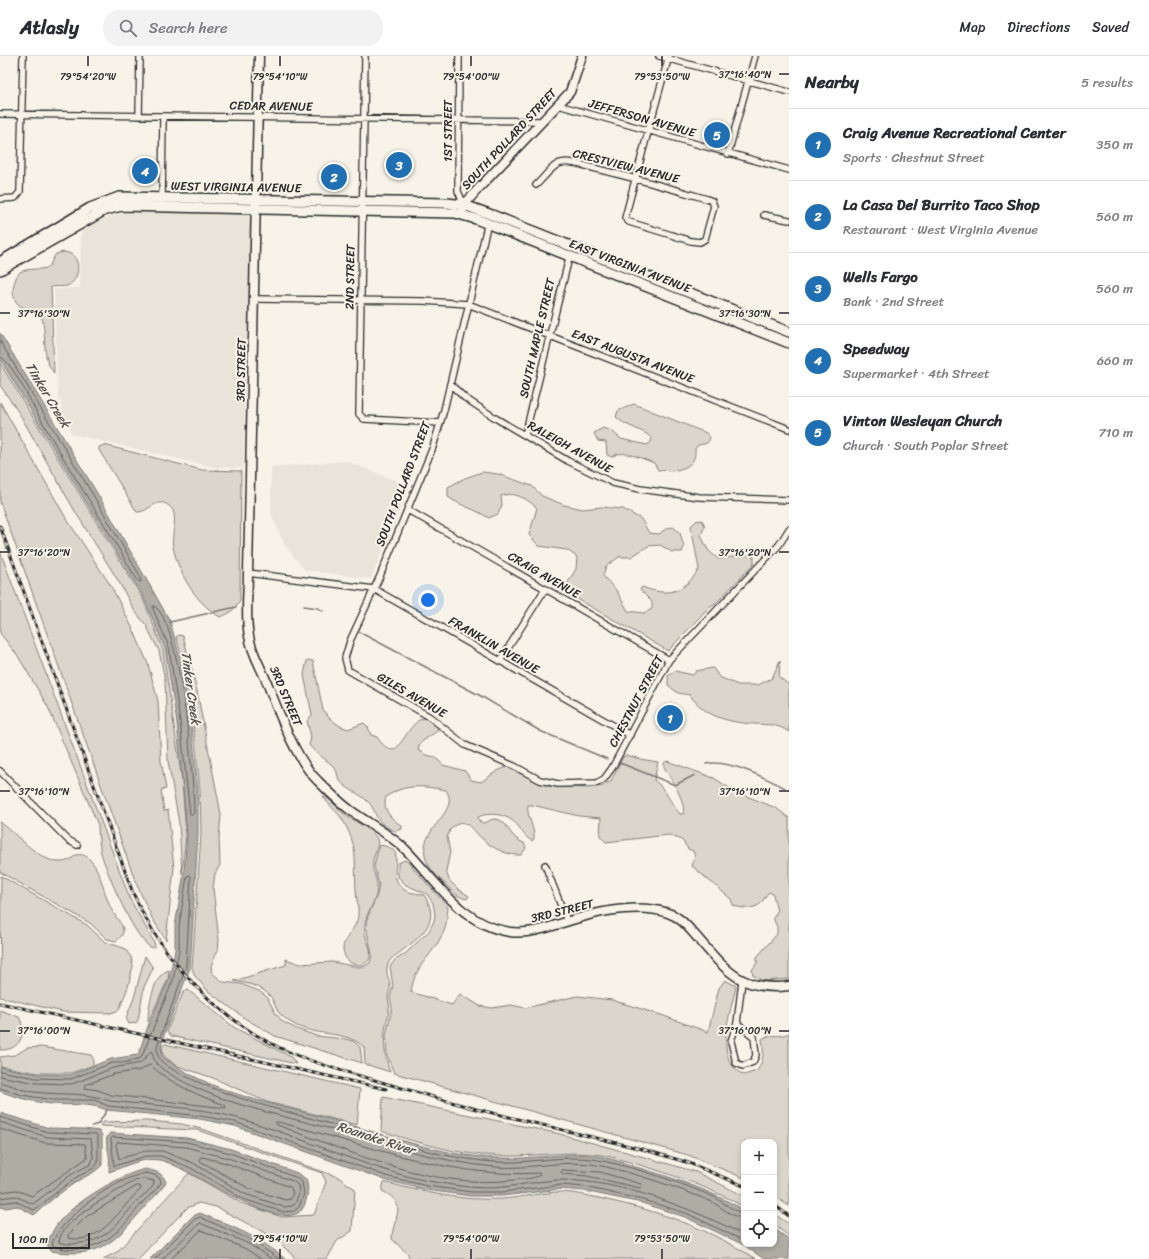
<!DOCTYPE html>
<meta charset="utf-8">
<style>
body{margin:0;font-family:Sriracha,sans-serif;background:#f2f2f3;color:#2b2b33}
.controls{position:absolute;right:12px;bottom:12px;display:grid;overflow:hidden;border-radius:8px;box-shadow:0 2px 6px #0003}
.controls button{width:36px;height:36px;display:grid;place-items:center;padding:0;border:0;border-bottom:1px solid #e1e1e2;background:#fff;color:#2b2b33;font:20px sans-serif}
.scale{position:absolute;left:12px;bottom:10px;width:78px;box-sizing:border-box;padding-left:4px;border:2px solid #2b2b2b;border-top:0;font-size:11px;line-height:14px;white-space:nowrap;color:#2b2b2b;-webkit-text-stroke:3px #f7f3e8;paint-order:stroke}
.you{position:absolute;left:428px;top:544px;width:14px;height:14px;margin:-10px;border:3px solid #fff;border-radius:50%;background:#1a73e8;box-shadow:0 0 0 6px #1a73e833}
.badge{display:grid;place-items:center;width:26px;height:26px;border-radius:50%;background:#1f6fb2;color:#fff;font-size:13px;font-weight:700}
.pin{position:absolute;translate:-50% -50%;border:2px solid #fff;box-shadow:0 1px 4px #0006}
.list{margin:0;padding:0;list-style:none}
h2{display:flex;justify-content:space-between;align-items:center;height:52px;margin:0;padding:0 16px;font-size:17px}
h2 small{font-size:13px;font-weight:400;color:#7c7c81}
.list li{display:grid;grid-template-columns:26px 1fr auto;gap:12px;align-items:center;box-sizing:border-box;height:72px;padding:0 16px;border-top:1px solid #e1e1e2}
.list b{display:block;font-size:15px;white-space:nowrap}
.list p{margin:0;font-size:13px;white-space:nowrap;color:#7c7c81}
.list em{font-size:13px;font-style:normal;color:#7c7c81}
.icon{flex:none;width:22px;height:22px;fill:none;stroke:currentColor;stroke-width:2;stroke-linecap:round;stroke-linejoin:round}
.map{position:relative;flex:none;width:789px;height:1203px;overflow:hidden}
header{display:flex;align-items:center;gap:24px;box-sizing:border-box;height:56px;padding:0 20px;background:#fff;border-bottom:1px solid #e1e1e2}
header strong{font-size:19px}
nav{display:flex;gap:22px;margin-inline-start:auto;font-size:14px}
.search{width:280px;height:36px;background:#f2f2f3;display:flex;align-items:center;gap:10px;box-sizing:border-box;padding:0 14px;border-radius:16px;color:#7c7c81;font-size:15px}
main{display:flex}
aside{flex:1;background:#fff}
.map>svg:first-child{display:block}
.built{fill:#e8e4da}
.green{fill:#dad6cc;stroke:#82807c}
.water{fill:#afaca4;stroke:#7a7874}
.lines{fill:none;stroke-linecap:round;stroke-linejoin:round}
.shore{stroke:#605f5b;stroke-width:1}
.stream{stroke:#7a7874;stroke-width:1.5}
.street-casing{stroke:#2b2b2b;stroke-width:8}
.secondary-casing{stroke:#2b2b2b;stroke-width:11}
.primary-casing{stroke:#2b2b2b;stroke-width:12}
.street{stroke:#f7f3e8;stroke-width:5.5}
.secondary{stroke:#f7f3e8;stroke-width:8}
.primary{stroke:#f7f3e8;stroke-width:9}
.rail-casing{stroke:#2b2b2b;stroke-width:3}
.rail{stroke:#f7f3e8;stroke-width:1.5;stroke-dasharray:4.5;stroke-linecap:butt}
.ticks{fill:none;stroke:#2b2b2b;stroke-width:1.5}
.labels{text-anchor:middle;dominant-baseline:central;stroke-width:4;stroke-linejoin:round;paint-order:stroke}
.street-label{font-size:12px;fill:#2b2b2b;stroke:#f7f3e8}
.water-label{font-size:13px;font-style:italic;fill:#53524f;stroke:#f7f3e8}
.ticks-label{font-size:10px;text-anchor:middle;fill:#2b2b2b;stroke:#f7f3e8;stroke-width:4;stroke-linejoin:round;paint-order:stroke}
</style>
<header>
<strong>Atlasly</strong>
<div class="search"><svg class="icon" aria-label="search" viewBox="0 0 24 24"><circle cx="10" cy="10" r="6"/><path d="M15 15l6 6"/></svg>Search here</div>
<nav><a>Map</a><a>Directions</a><a>Saved</a></nav>
</header>
<main>
<div class="map">
<svg width="789" height="1203" viewBox="0 0 789 1203">
<rect width="100%" height="100%" fill="#f7f3e8"/>
<filter id="ink" filterUnits="userSpaceOnUse"><feTurbulence type="fractalNoise" baseFrequency=".025" numOctaves="2"/><feDisplacementMap in="SourceGraphic" scale="8" xChannelSelector="R" yChannelSelector="G"/><feConvolveMatrix kernelMatrix="1 2 1 2 8 2 1 2 1" color-interpolation-filters="sRGB"/></filter>
<g filter="url(#ink)">
<!-- built -->
<path class="built" d="M 146,155 L 251,158 L 243,412 L 213,411 L 72,378 L 58,341 L 54,233 L 80,232 L 81,176 L 91,169 L 112,159 Z
M 347,405 L 409,430 L 371,523 L 305,514 L 285,490 L 271,458 L 271,411 Z"/>
<!-- green -->
<path class="green" d="M 64,196 C 83,198 81,224 67,230 C 63,231 56,230 51,231 L 54,317 C 39,299 49,277 40,257 C 34,254 27,254 22,251 C 9,244 12,225 20,216 C 29,211 43,215 48,211 C 52,208 52,202 56,198 Z
M 0,307 L 143,543 L 163,593 L 182,725 L 186,779 L 182,818 L 179,767 L 168,705 L 165,624 L 159,595 L 146,569 L 134,554 L 119,526 L 76,457 L 19,357 L 0,329 Z
M 0,346 L 66,462 L 111,530 L 134,575 L 148,608 L 158,645 L 161,705 L 166,733 L 161,734 L 164,755 L 168,754 L 174,812 L 166,884 L 152,862 L 136,827 L 0,446 Z
M 634,348 L 706,377 L 710,381 C 709,388 705,388 698,389 L 695,393 C 697,414 674,416 658,414 L 654,407 C 642,403 622,392 612,401 L 607,399 L 606,386 L 598,385 L 594,377 L 603,372 L 612,375 L 621,383 L 647,389 L 651,386 L 652,382 C 642,373 626,371 616,361 L 618,355 Z
M 104,389 L 202,414 L 241,415 L 240,544 C 234,554 230,558 220,561 C 195,546 179,518 173,491 C 170,479 181,457 168,449 C 156,441 148,457 137,456 L 99,394 L 99,391 Z
M 482,416 L 498,418 L 532,430 L 542,440 L 564,449 L 583,453 L 601,451 L 623,453 L 641,463 L 649,477 L 659,478 L 667,472 L 673,471 L 680,477 L 684,491 L 682,496 L 672,496 L 660,489 L 648,490 L 631,501 L 619,501 L 606,510 L 603,520 L 616,534 L 628,555 L 644,557 L 652,553 L 652,546 L 640,534 L 642,531 C 668,541 684,537 699,513 L 691,470 L 696,465 L 702,464 L 705,470 L 701,479 L 708,494 L 718,503 L 747,499 L 754,501 L 754,508 L 717,546 L 709,551 L 668,595 L 574,541 L 567,528 L 576,513 L 577,501 L 567,494 L 539,490 L 529,479 L 537,452 C 528,443 514,435 501,440 L 502,449 L 498,458 L 489,462 C 475,453 461,450 448,441 L 448,431 L 465,422 Z
M 0,495 L 130,843 L 154,886 L 155,890 L 153,892 C 136,889 106,814 101,797 C 99,787 98,779 98,769 L 48,651 L 18,600 L 0,577 Z
M 179,579 L 183,580 L 196,630 L 221,758 L 219,782 L 220,809 L 215,818 L 213,832 L 219,884 L 218,894 L 211,910 L 212,917 L 223,926 L 241,928 L 259,935 L 267,941 L 276,958 L 283,966 L 297,973 L 316,980 L 345,983 L 353,985 L 360,991 L 362,1007 L 275,980 L 246,963 L 208,935 L 195,920 L 192,912 L 201,778 L 200,733 L 193,667 L 183,605 L 176,581 Z
M 307,604 L 313,605 L 323,654 L 329,662 L 340,670 L 348,673 L 364,667 L 368,671 L 371,679 L 377,681 C 381,687 387,694 394,694 C 407,684 419,644 438,672 L 437,675 L 420,687 L 418,694 L 426,699 L 435,701 L 443,709 L 465,715 L 471,724 L 481,726 L 497,715 L 507,711 L 548,730 L 588,732 L 603,730 L 611,725 L 623,701 L 626,699 L 640,703 L 658,706 L 654,724 C 666,733 670,747 680,758 L 683,758 C 687,746 670,722 664,711 L 664,707 L 667,705 L 714,722 L 734,735 L 776,752 L 789,762 L 789,923 L 763,925 L 753,919 L 752,914 L 757,907 L 757,901 L 777,878 L 777,871 L 773,862 L 777,856 L 773,838 L 769,836 C 766,839 764,843 761,847 C 754,854 741,853 733,849 L 731,843 L 692,810 L 695,801 L 693,795 L 688,793 L 682,784 L 669,779 L 606,786 L 600,780 L 601,762 L 579,760 L 532,749 L 528,749 C 526,760 535,771 534,783 L 532,785 C 525,781 524,778 519,771 C 510,759 492,755 478,761 L 479,765 L 483,767 C 487,767 490,763 495,763 C 509,764 507,781 524,787 L 526,792 L 521,799 C 509,800 494,793 485,785 C 475,778 473,768 460,766 L 451,772 L 447,781 L 450,796 L 446,815 L 449,824 L 458,833 L 469,840 L 467,843 C 455,841 451,833 442,825 C 393,780 465,762 446,734 C 423,730 405,727 386,741 C 382,755 392,763 402,770 L 402,773 L 395,775 C 370,765 380,755 365,743 C 357,736 346,733 340,725 C 337,721 338,715 334,711 C 326,703 315,697 309,689 L 311,681 L 307,665 L 312,659 L 304,619 Z
M 780,604 L 779,621 L 789,629 L 789,676 C 775,667 769,669 753,668 C 728,666 705,661 690,639 L 678,637 L 668,629 L 668,620 L 675,615 L 693,619 L 696,615 L 713,612 L 719,621 L 738,629 L 758,629 L 772,622 Z
M 323,740 C 333,744 339,755 348,761 C 357,767 372,773 377,783 C 380,789 373,800 373,806 C 371,815 377,821 377,830 C 377,855 356,857 369,890 C 378,914 344,916 343,892 C 343,883 357,872 358,860 C 359,851 356,842 356,833 C 354,803 359,791 342,763 C 337,755 328,749 323,740 Z
M 0,766 C 19,779 53,823 76,799 C 82,798 86,799 90,804 C 103,817 103,840 113,856 C 116,862 123,868 123,875 C 123,880 119,882 116,885 L 107,883 L 90,867 L 0,816 Z
M 379,789 C 414,793 380,818 406,835 C 410,837 418,837 424,839 C 441,864 423,879 403,894 C 397,899 391,901 388,908 C 384,919 391,923 390,932 C 390,935 388,938 388,941 C 388,945 390,949 389,953 C 389,958 387,963 386,968 C 383,985 384,999 390,1016 L 365,1008 L 364,991 C 345,974 321,981 297,970 C 291,967 284,962 279,957 C 276,953 274,946 271,941 C 262,930 247,927 234,925 L 286,909 L 286,903 L 300,908 L 332,906 L 358,911 L 365,910 L 370,907 L 372,899 L 366,869 L 368,860 L 377,839 L 379,829 L 374,810 Z
M 405,804 L 408,806 L 448,851 C 447,860 447,871 442,879 C 431,902 415,908 411,936 L 452,949 L 460,938 L 480,950 L 492,952 L 511,949 L 525,952 L 577,940 L 612,944 L 661,959 L 708,976 L 719,932 L 725,924 L 736,930 C 731,956 712,1004 744,1019 L 757,1015 C 764,1004 764,995 762,983 C 770,977 780,982 789,977 L 789,1150 L 774,1140 L 774,1086 L 744,1086 L 744,1122 L 688,1099 L 394,1017 L 387,999 L 386,979 L 392,952 L 390,941 L 393,930 L 390,911 L 394,905 L 405,898 L 429,875 L 434,865 L 435,858 L 433,847 L 427,838 L 406,829 L 398,821 L 398,807 Z
M 1,820 L 87,869 L 105,886 L 124,892 L 131,901 L 133,910 L 128,931 L 119,954 L 111,957 L 63,956 L 0,941 Z
M 145,900 L 153,912 L 144,931 L 138,964 L 136,967 L 129,968 L 126,962 L 134,942 Z
M 169,914 L 168,923 L 148,966 C 148,953 153,918 169,914 Z
M 188,934 L 235,972 L 291,1001 L 296,1008 L 171,980 L 167,975 L 184,935 Z
M 0,954 L 19,961 C 28,977 20,995 0,994 Z
M 165,988 L 360,1033 L 357,1069 L 267,1046 L 213,1022 L 175,1009 L 163,999 L 162,990 Z
M 41,991 L 91,999 L 93,1002 L 93,1009 L 71,1017 L 38,1017 L 0,1010 L 0,1001 L 15,999 L 27,992 Z
M 383,1041 L 556,1077 L 648,1102 L 696,1116 L 744,1140 L 744,1151 C 711,1132 677,1120 640,1109 C 628,1106 615,1101 602,1099 C 568,1094 534,1101 499,1100 C 459,1099 419,1087 381,1075 Z
M 147,1065 L 182,1068 L 205,1074 L 338,1121 L 355,1133 L 352,1175 L 337,1185 L 327,1203 L 296,1203 L 276,1183 L 267,1178 L 216,1151 L 199,1147 L 187,1152 L 138,1203 L 103,1203 L 117,1196 L 189,1117 L 241,1147 L 282,1161 L 314,1159 L 326,1126 L 322,1117 L 197,1074 L 100,1070 L 103,1066 Z
M 384,1126 C 423,1136 461,1145 501,1143 C 521,1142 542,1136 562,1136 C 580,1137 598,1142 616,1146 C 668,1158 710,1174 756,1203 L 410,1203 L 408,1198 L 392,1183 C 391,1165 411,1148 382,1135 Z
M 774,1158 L 789,1168 L 789,1180 L 774,1169 Z"/>
<!-- water -->
<path class="water" d="M 0,277 L 100,442 L 170,565 L 181,606 L 191,667 L 198,733 L 198,778 L 190,912 L 165,976 L 161,990 L 162,1000 C 210,1038 276,1048 333,1064 C 387,1079 441,1100 497,1102 C 528,1104 558,1097 589,1099 C 605,1100 621,1106 636,1111 C 675,1122 709,1134 744,1154 L 744,1188 L 774,1188 L 774,1173 L 789,1183 L 789,1203 L 764,1203 L 744,1189 L 685,1161 L 642,1147 L 584,1135 L 561,1133 L 502,1140 L 471,1140 L 426,1134 L 385,1124 L 235,1070 L 200,1063 L 107,1054 C 88,1046 72,1050 52,1048 C 34,1046 17,1042 0,1035 L 0,1011 L 37,1018 L 70,1019 L 111,1003 L 138,999 L 148,970 L 169,923 L 175,894 L 175,870 L 184,817 L 187,779 L 177,667 L 165,592 L 144,542 L 0,303 Z
M 0,1057 L 49,1072 L 83,1073 L 99,1075 L 102,1079 L 102,1109 C 94,1118 85,1120 76,1126 C 61,1136 47,1147 34,1159 L 17,1150 L 6,1152 L 0,1151 Z
M 110,1077 L 187,1082 L 231,1093 L 297,1117 L 306,1123 C 309,1133 308,1140 304,1150 C 288,1186 185,1107 159,1104 C 142,1101 124,1111 109,1116 C 109,1111 110,1105 109,1099 C 108,1090 103,1084 110,1077 Z
M 145,1113 C 155,1115 162,1116 166,1126 C 160,1137 151,1143 144,1152 C 114,1186 101,1203 51,1195 L 47,1188 C 49,1183 51,1178 54,1173 C 67,1150 119,1119 145,1113 Z
M 200,1157 C 230,1170 261,1181 285,1203 L 150,1203 L 193,1160 Z"/>
<g class="lines">
<!-- shore -->
<path class="shore" d="M 0,285 L 96,444 L 140,520 L 141,526 L 138,525 L 133,517 C 101,461 65,408 34,351 C 29,342 9,302 0,301
M 154,550 C 181,564 194,725 194,757 L 192,759 L 190,758 L 180,666 L 169,591 L 153,553 Z
M 150,1009 C 171,1028 199,1040 225,1049 L 226,1052 L 111,1039 L 98,1034 L 84,1032 L 85,1029 L 114,1018 L 141,1014 Z
M 0,1015 L 36,1022 L 71,1023 L 112,1007 L 123,1007 L 141,1002 L 173,924 L 179,894 L 179,870 L 187,820 L 190,819 L 191,821 L 186,911 L 157,990 C 157,994 157,999 159,1002 C 164,1010 177,1016 185,1020 C 232,1043 281,1054 331,1068 C 386,1082 439,1103 496,1106 C 531,1108 568,1097 603,1105 C 637,1112 682,1127 714,1141 C 723,1146 734,1156 744,1157
M 0,1020 L 36,1027 L 72,1028 L 113,1012 L 141,1007 L 151,995 C 153,997 153,1000 154,1003 C 156,1009 165,1015 170,1018 C 219,1048 277,1058 332,1073 C 386,1088 438,1106 495,1111 C 530,1114 567,1102 602,1110 C 638,1118 676,1131 710,1145 C 721,1150 732,1162 744,1162
M 0,1027 C 8,1027 16,1032 24,1034 C 52,1041 83,1034 110,1045 C 152,1050 196,1050 237,1062 C 302,1080 362,1112 428,1125 C 452,1129 479,1134 503,1131 C 523,1129 543,1124 562,1124 C 623,1125 691,1152 744,1179
M 0,1032 L 22,1039 L 53,1044 L 95,1044 L 108,1050 L 201,1060 L 235,1066 L 386,1120 L 427,1130 L 471,1136 L 502,1136 L 561,1129 L 585,1131 L 643,1144 L 686,1157 L 744,1185
M 0,1061 L 48,1076 L 96,1078 L 98,1081 L 98,1107 L 94,1112 L 75,1122 L 34,1154 L 15,1145 L 0,1147
M 0,1066 L 47,1081 L 91,1083 L 93,1102 L 91,1108 L 72,1118 L 33,1148 L 15,1140 L 0,1142
M 278,1066 C 363,1087 449,1123 539,1117 L 540,1119 C 534,1123 521,1123 514,1124 C 432,1134 352,1096 277,1069 L 276,1067 Z
M 0,1073 L 46,1087 L 85,1088 L 87,1102 L 32,1140 L 16,1134 L 0,1136
M 113,1081 L 187,1086 L 230,1097 L 295,1121 L 302,1126 L 304,1138 L 299,1151 L 294,1155 L 283,1156 L 243,1143 L 191,1112 L 161,1100 L 146,1100 L 114,1110 L 111,1083 Z
M 118,1086 L 186,1091 L 228,1102 L 293,1125 L 298,1129 L 299,1137 L 295,1148 L 292,1150 L 284,1151 L 245,1138 L 193,1107 L 162,1095 L 145,1095 L 119,1103 L 116,1089 Z
M 202,1101 L 226,1107 L 290,1131 L 293,1136 L 291,1143 L 285,1144 L 248,1132 L 200,1105 L 200,1102 Z
M 563,1114 L 600,1116 L 641,1128 L 642,1130 L 640,1132 L 587,1120 L 563,1118 L 561,1116 Z
M 146,1117 L 155,1119 L 160,1123 L 161,1127 C 156,1135 148,1140 142,1147 C 122,1171 111,1189 77,1193 C 69,1194 61,1193 53,1190 L 52,1187 C 64,1159 115,1122 146,1117 Z
M 145,1123 L 154,1125 C 155,1132 144,1138 139,1143 C 121,1162 109,1185 80,1187 C 72,1188 66,1189 59,1186 C 60,1164 117,1135 135,1125 Z
M 137,1130 L 140,1130 L 141,1133 C 120,1151 102,1190 68,1182 L 68,1179 L 86,1161 Z
M 155,1203 L 195,1163 L 200,1161 L 251,1184 L 279,1203
M 162,1203 L 200,1167 L 249,1188 L 272,1203
M 171,1203 L 201,1174 L 246,1193 L 261,1203"/>
<!-- stream -->
<path class="stream" d="M 304,550 L 318,552 L 323,555
M 170,566 L 236,551
M 359,576 L 479,639 L 540,675 L 607,703
M 620,707 L 675,729 L 695,719
M 706,708 C 726,702 766,722 785,732
M 92,1070 L 98,1068 L 107,1054"/>
<!-- street casing -->
<g class="street-casing">
<path id="street" d="M 365,0 L 359,358 L 364,363 L 440,367
M 459,0 L 458,135 L 464,149
M 659,0 L 789,36
M 558,49 L 789,114
M 0,58 L 542,65
M 139,60 L 140,0
M 728,98 L 755,0
M 536,129 C 543,123 552,109 561,107 C 571,104 587,111 597,113 C 634,122 670,132 707,143 L 712,145 L 714,150 L 705,183 L 700,186 L 691,185 L 629,166 L 625,162 C 639,108 654,54 669,0
M 0,143 L 15,142 L 20,136 L 23,0
M 162,144 L 163,60
M 764,159 L 789,164
M 488,166 L 444,354 L 433,391 L 380,520 L 350,585 L 345,602 L 348,614 L 430,661 L 465,689 L 514,710 L 540,724 L 558,728 L 597,727 L 604,723 L 612,712 L 669,604 L 779,489 L 789,473
M 255,243 L 423,245 L 468,248 L 789,373
M 450,328 L 465,342 L 497,363 L 568,405 L 613,427 L 640,433 L 699,441 L 789,444
M 525,379 L 570,198
M 408,454 L 669,604
M 248,517 L 374,533 L 630,679
M 500,605 L 545,533
M 0,715 L 68,784 L 77,789
M 545,809 L 567,865
M 737,967 L 754,981 L 756,999 L 753,1006 L 743,1010 L 736,1007 L 731,985 L 737,967 L 742,925"/>
</g>
<!-- secondary casing -->
<g class="secondary-casing">
<path id="secondary" d="M 259,0 L 248,517 C 248,537 245,560 249,580 C 251,595 260,610 266,624 C 278,654 295,703 318,725 C 328,735 338,745 350,754 C 369,768 390,778 407,795 C 438,827 462,869 510,876 C 534,879 556,868 579,862 C 605,854 642,848 668,857 C 680,861 687,870 695,879 C 725,913 740,936 789,930
M 462,158 L 464,149 L 478,133 L 570,36 L 582,0"/>
</g>
<!-- primary casing -->
<g class="primary-casing">
<path id="primary" d="M 0,206 L 90,152 L 119,141 L 447,147 L 464,149 L 492,159 L 789,276
M 0,214 L 105,154 L 122,150 L 455,157 L 476,163 L 789,287"/>
</g>
<!-- street -->
<use href="#street" class="street"/>
<!-- secondary -->
<use href="#secondary" class="secondary"/>
<!-- primary -->
<use href="#primary" class="primary"/>
<!-- rail casing -->
<g class="rail-casing">
<path id="rail" d="M 0,470 L 133,837 C 158,894 201,944 253,977 C 288,1000 332,1012 371,1023 C 405,1033 439,1043 473,1052
M 0,947 L 386,1033
M 468,1051 L 642,1093 L 689,1107 L 744,1130
M 774,1149 L 789,1160"/>
</g>
<!-- rail -->
<use href="#rail" class="rail"/>
</g>
</g>
<!-- ticks -->
<path class="ticks" d="M 88,0 L 88,10M 280,0 L 280,10M 471,0 L 471,10M 662,0 L 662,10M 779,18 L 789,18M 0,257 L 10,257M 779,257 L 789,257M 0,496 L 10,496M 779,496 L 789,496M 0,735 L 10,735M 779,735 L 789,735M 0,975 L 10,975M 779,975 L 789,975M 280,1193 L 280,1203M 471,1193 L 471,1203M 662,1193 L 662,1203"/>
<g class="labels">
<!-- street labels -->
<g class="street-label">
<text transform="translate(271 50) rotate(1)">CEDAR AVENUE</text>
<text transform="translate(642 62) rotate(16)">JEFFERSON AVENUE</text>
<text transform="translate(448 75) rotate(-90)">1ST STREET</text>
<text transform="translate(509 83) rotate(-47)">SOUTH POLLARD STREET</text>
<text transform="translate(626 110) rotate(14)">CRESTVIEW AVENUE</text>
<text transform="translate(236 131) rotate(1)">WEST VIRGINIA AVENUE</text>
<text transform="translate(630 210) rotate(21)">EAST VIRGINIA AVENUE</text>
<text transform="translate(350 221) rotate(-89)">2ND STREET</text>
<text transform="translate(537 282) rotate(-77)">SOUTH MAPLE STREET</text>
<text transform="translate(633 300) rotate(21)">EAST AUGUSTA AVENUE</text>
<text transform="translate(241 314) rotate(-89)">3RD STREET</text>
<text transform="translate(570 391) rotate(29)">RALEIGH AVENUE</text>
<text transform="translate(403 428) rotate(-69)">SOUTH POLLARD STREET</text>
<text transform="translate(544 519) rotate(30)">CRAIG AVENUE</text>
<text transform="translate(494 589) rotate(30)">FRANKLIN AVENUE</text>
<text transform="translate(412 639) rotate(30)">GILES AVENUE</text>
<text transform="translate(286 640) rotate(67)">3RD STREET</text>
<text transform="translate(636 645) rotate(-62)">CHESTNUT STREET</text>
<text transform="translate(562 855) rotate(-14)">3RD STREET</text>
</g>
<!-- water labels -->
<g class="water-label">
<text transform="translate(48 339) rotate(59)">Tinker Creek</text>
<text transform="translate(191 632) rotate(82)">Tinker Creek</text>
<text transform="translate(376 1082) rotate(18)">Roanoke River</text>
</g>
</g>
<g class="ticks-label">
<text x="745" y="22">37°16'40"N</text>
<text x="88" y="24">79°54'20"W</text>
<text x="280" y="24">79°54'10"W</text>
<text x="471" y="24">79°54'00"W</text>
<text x="662" y="24">79°53'50"W</text>
<text x="44" y="261">37°16'30"N</text>
<text x="745" y="261">37°16'30"N</text>
<text x="44" y="500">37°16'20"N</text>
<text x="745" y="500">37°16'20"N</text>
<text x="44" y="739">37°16'10"N</text>
<text x="745" y="739">37°16'10"N</text>
<text x="44" y="978">37°16'00"N</text>
<text x="745" y="978">37°16'00"N</text>
<text x="280" y="1186">79°54'10"W</text>
<text x="471" y="1186">79°54'00"W</text>
<text x="662" y="1186">79°53'50"W</text>
</g>
</svg>
<div class="controls">
<button>+</button>
<button>−</button>
<button><svg class="icon" aria-label="locate" viewBox="0 0 24 24"><circle cx="12" cy="12" r="6"/><path d="M12 2v4M12 18v4M2 12h4M18 12h4"/></svg></button>
</div>
<div class="scale">100 m</div>
<div class="you"></div>
<div class="pin badge" style="left:670px;top:662px">1</div>
<div class="pin badge" style="left:334px;top:121px">2</div>
<div class="pin badge" style="left:399px;top:109px">3</div>
<div class="pin badge" style="left:145px;top:115px">4</div>
<div class="pin badge" style="left:717px;top:79px">5</div>
</div>
<aside>
<h2>Nearby<small>5 results</small></h2>
<ul class="list">
<li><span class="badge">1</span><div><b>Craig Avenue Recreational Center</b><p>Sports · Chestnut Street</p></div><em>350 m</em></li>
<li><span class="badge">2</span><div><b>La Casa Del Burrito Taco Shop</b><p>Restaurant · West Virginia Avenue</p></div><em>560 m</em></li>
<li><span class="badge">3</span><div><b>Wells Fargo</b><p>Bank · 2nd Street</p></div><em>560 m</em></li>
<li><span class="badge">4</span><div><b>Speedway</b><p>Supermarket · 4th Street</p></div><em>660 m</em></li>
<li><span class="badge">5</span><div><b>Vinton Wesleyan Church</b><p>Church · South Poplar Street</p></div><em>710 m</em></li>
</ul>
</aside>
</main>
